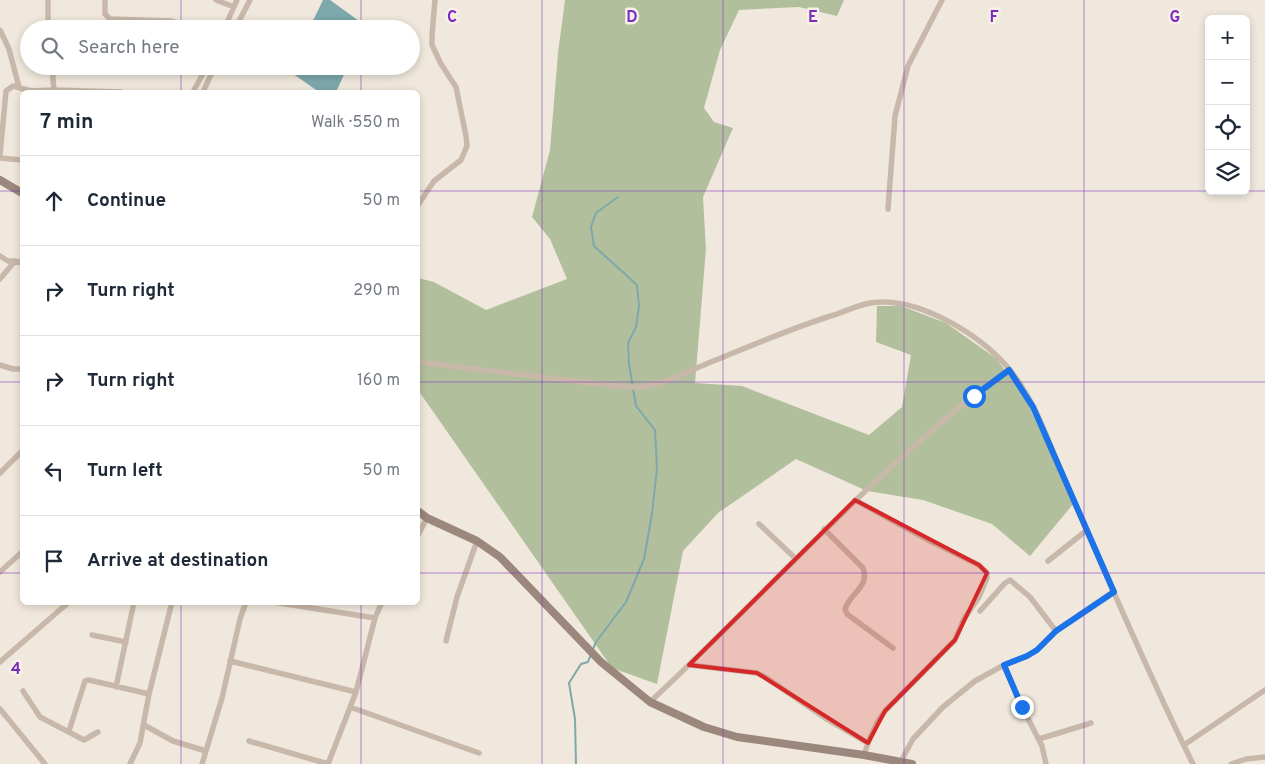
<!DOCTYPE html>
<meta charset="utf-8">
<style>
body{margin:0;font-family:Overpass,sans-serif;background:#f6f6f7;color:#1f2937}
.controls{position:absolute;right:15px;top:15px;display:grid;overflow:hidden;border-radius:8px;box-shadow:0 2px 8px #0003}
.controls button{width:45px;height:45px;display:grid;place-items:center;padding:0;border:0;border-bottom:1px solid #e0e1e3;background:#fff;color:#1f2937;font:25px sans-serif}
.stop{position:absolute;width:15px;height:15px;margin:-11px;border:4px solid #1a73e8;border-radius:50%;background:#fff}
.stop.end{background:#1a73e8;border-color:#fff;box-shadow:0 1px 5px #0008}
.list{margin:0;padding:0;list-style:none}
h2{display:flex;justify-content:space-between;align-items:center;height:65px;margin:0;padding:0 20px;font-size:21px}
h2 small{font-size:16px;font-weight:400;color:#747a83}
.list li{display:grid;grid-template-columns:32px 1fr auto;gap:15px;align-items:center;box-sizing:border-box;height:90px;padding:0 20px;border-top:1px solid #e0e1e3}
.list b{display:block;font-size:19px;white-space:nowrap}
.list em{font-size:16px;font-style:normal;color:#747a83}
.icon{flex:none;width:28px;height:28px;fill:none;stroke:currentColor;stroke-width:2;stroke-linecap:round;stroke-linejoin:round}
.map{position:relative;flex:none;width:1265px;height:764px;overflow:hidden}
.search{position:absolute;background:#fff;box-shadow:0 2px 8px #0003;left:20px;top:20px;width:400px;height:55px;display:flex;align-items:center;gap:12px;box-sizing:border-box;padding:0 18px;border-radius:28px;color:#747a83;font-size:19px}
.panel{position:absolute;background:#fff;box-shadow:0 2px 8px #0003;left:20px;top:90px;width:400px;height:515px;border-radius:8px}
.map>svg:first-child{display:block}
.green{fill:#b2bf9d}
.water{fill:#7da8ac}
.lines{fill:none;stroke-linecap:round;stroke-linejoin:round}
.stream{stroke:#7da8ac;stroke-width:2}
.street{stroke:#c8b8a9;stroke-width:5.5}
.secondary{stroke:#9b877b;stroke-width:8}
.route{stroke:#1a73e8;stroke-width:6}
.marked{fill:#d62828;fill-opacity:0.2;stroke:#d62828;stroke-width:4;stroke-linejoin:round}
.grid{fill:none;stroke:#7b2cbf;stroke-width:1;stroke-opacity:0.55}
.grid-label{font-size:16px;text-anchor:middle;font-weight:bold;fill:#7b2cbf;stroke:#f8f1e8;stroke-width:5;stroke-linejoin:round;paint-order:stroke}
</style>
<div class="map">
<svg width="1265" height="764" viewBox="0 0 1265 764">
<rect width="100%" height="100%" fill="#f0e8dc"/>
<!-- green -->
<path class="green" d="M 565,0 L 844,0 L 837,16 L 799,7 L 739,10 L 720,50 L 704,108 L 714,122 L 733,128 L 703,197 L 706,249 L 695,383 L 742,386 L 869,435 L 902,407 L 911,355 L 876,342 L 877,306 L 901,306 L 946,323 L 997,359 L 1026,400 L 1074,503 L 1030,556 L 992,524 L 923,500 L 867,491 L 796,459 L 718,513 L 683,551 L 657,684 L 612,668 L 418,390 L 418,278 L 434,282 L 486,310 L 567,279 L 550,239 L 532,217 L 550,150 L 558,53 Z"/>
<!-- water -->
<path class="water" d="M 323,0 L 330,0 L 366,26 L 364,29 L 309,29 Z
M 291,66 L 348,66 L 336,92 L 319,92 L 289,71 Z"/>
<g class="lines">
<!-- stream -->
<path class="stream" d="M 593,649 L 596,642 L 626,602 L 644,559 L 652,514 L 657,468 L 655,430 L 636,406 L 629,364 L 628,343 L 636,327 L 639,306 L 637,285 L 594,246 L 591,227 L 596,213 L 618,197
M 576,764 L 575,719 L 569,683 L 581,664 L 588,662 L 591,654"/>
<!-- street -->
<path class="street" d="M 48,0 L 48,29
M 105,0 L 105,14 L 110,19 L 171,21 L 197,29
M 216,0 L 234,7
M 224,29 L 237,0
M 235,29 L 250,0
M 0,30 L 9,49 L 19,87
M 52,66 L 54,90
M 193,92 L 207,66
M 203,92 L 215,66
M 0,155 L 6,91 L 13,86 L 31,91 L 54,90 L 121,92
M 0,158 L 22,160
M 418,205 L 434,181 L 461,160 L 467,146 L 466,136 L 456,87 L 441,64 L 432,45 L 432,35 L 435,0
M 888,209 L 895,116 L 908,66 L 942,0
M 0,256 L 8,261 L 15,261 L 0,279
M 15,261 L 22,263
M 418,362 L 616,386 C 624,386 633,388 642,387 C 665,384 689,371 711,362 C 753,345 794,327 837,314 C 848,310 859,305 870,303 C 917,295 981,335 1010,370 C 1039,406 1052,453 1071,495 C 1111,585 1149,676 1193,764
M 0,365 L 13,369 L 22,369
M 0,473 L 22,451
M 855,500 L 928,540 L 979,565 L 987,573 L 987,578 L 979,597 L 964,619 L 955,640 L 885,711 L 878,721 L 868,743
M 759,524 L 795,558
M 824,529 L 863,568 C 870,587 850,593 845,609 L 847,614 L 893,648
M 418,535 L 427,518
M 1048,561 L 1087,530
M 0,572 L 22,552
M 273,602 L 375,618
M 980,611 L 1005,583 L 1010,580 L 1030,597 L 1056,631
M 92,635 L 126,642
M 446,641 L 457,597 L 477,541
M 230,661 L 356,692
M 0,662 L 69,602
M 689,665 L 757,673 L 765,677 L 825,718 L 868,743 L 864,755
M 1004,665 L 1022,707 L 1042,746 L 1046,764
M 116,687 L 133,607
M 23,691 L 40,717 L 84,740 L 98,732
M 650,702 C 751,608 843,505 949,416 C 968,400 989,385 1009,370
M 350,707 L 479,753
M 0,709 L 45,764
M 144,725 L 173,741 L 206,751
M 69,731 L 85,681 L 89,680 L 149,694
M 1039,739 L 1091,723
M 249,741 L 328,764
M 1184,745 L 1265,690
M 900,763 L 913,739 L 943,707 L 975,681 L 1004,665 L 1027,656 L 1037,650 L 1056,631 L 1114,591
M 130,764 L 140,743 L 149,694 L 172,602
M 202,764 L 222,698 L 240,619 L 246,602
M 328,764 L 356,692 L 375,618 L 382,602
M 1231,764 L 1246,759 L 1265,757"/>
<!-- secondary -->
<path class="secondary" d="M 0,180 L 22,193
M 418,511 L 427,518 L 477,541 L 500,557 L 601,662 L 650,702 L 704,727 L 737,737 L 864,755 L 912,764"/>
</g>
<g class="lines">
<!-- route -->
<path class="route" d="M 974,396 L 1009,370 L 1033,407 L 1114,592 L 1056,631 L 1037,650 L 1027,656 L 1004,665 L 1022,707"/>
</g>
<!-- marked area -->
<path class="marked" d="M 855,500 L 979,565 L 987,573 L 955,640 L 885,711 L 868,743 L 757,673 L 689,665 Z"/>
<!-- grid -->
<path class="grid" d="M 181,0 L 181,29M 361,0 L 361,29M 542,0 L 542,764M 723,0 L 723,764M 904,0 L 904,764M 1084,0 L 1084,764M 181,66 L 181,92M 361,66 L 361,92M 0,191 L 22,191M 418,191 L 1209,191M 1246,191 L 1265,191M 0,382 L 22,382M 418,382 L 1265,382M 0,573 L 22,573M 418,573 L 1265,573M 181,602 L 181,764M 361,602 L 361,764"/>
<g class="grid-label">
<text x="452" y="22">C</text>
<text x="632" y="22">D</text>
<text x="813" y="22">E</text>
<text x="994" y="22">F</text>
<text x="1175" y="22">G</text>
<text x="16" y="674">4</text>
</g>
</svg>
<div class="controls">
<button>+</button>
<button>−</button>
<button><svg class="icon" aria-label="locate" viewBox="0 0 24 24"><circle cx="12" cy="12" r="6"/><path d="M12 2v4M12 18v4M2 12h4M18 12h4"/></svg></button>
<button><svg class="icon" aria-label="layers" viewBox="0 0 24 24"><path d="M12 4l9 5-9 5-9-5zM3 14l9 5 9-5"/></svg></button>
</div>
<div class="stop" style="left:974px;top:396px"></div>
<div class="stop end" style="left:1022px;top:707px"></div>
<div class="search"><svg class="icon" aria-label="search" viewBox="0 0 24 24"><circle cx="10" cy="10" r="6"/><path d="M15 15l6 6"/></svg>Search here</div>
<section class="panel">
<h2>7 min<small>Walk · 550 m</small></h2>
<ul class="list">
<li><svg class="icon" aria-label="ahead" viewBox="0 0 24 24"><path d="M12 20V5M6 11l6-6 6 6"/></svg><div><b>Continue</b></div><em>50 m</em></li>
<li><svg class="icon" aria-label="right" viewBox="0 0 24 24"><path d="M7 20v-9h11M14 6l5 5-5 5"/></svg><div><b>Turn right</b></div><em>290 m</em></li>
<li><svg class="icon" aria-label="right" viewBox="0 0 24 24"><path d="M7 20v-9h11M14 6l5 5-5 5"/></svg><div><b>Turn right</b></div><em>160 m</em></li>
<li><svg class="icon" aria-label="left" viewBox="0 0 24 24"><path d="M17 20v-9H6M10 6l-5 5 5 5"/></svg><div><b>Turn left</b></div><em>50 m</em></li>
<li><svg class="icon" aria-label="arrive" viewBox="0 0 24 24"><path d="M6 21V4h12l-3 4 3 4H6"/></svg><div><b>Arrive at destination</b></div></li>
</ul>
</section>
</div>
